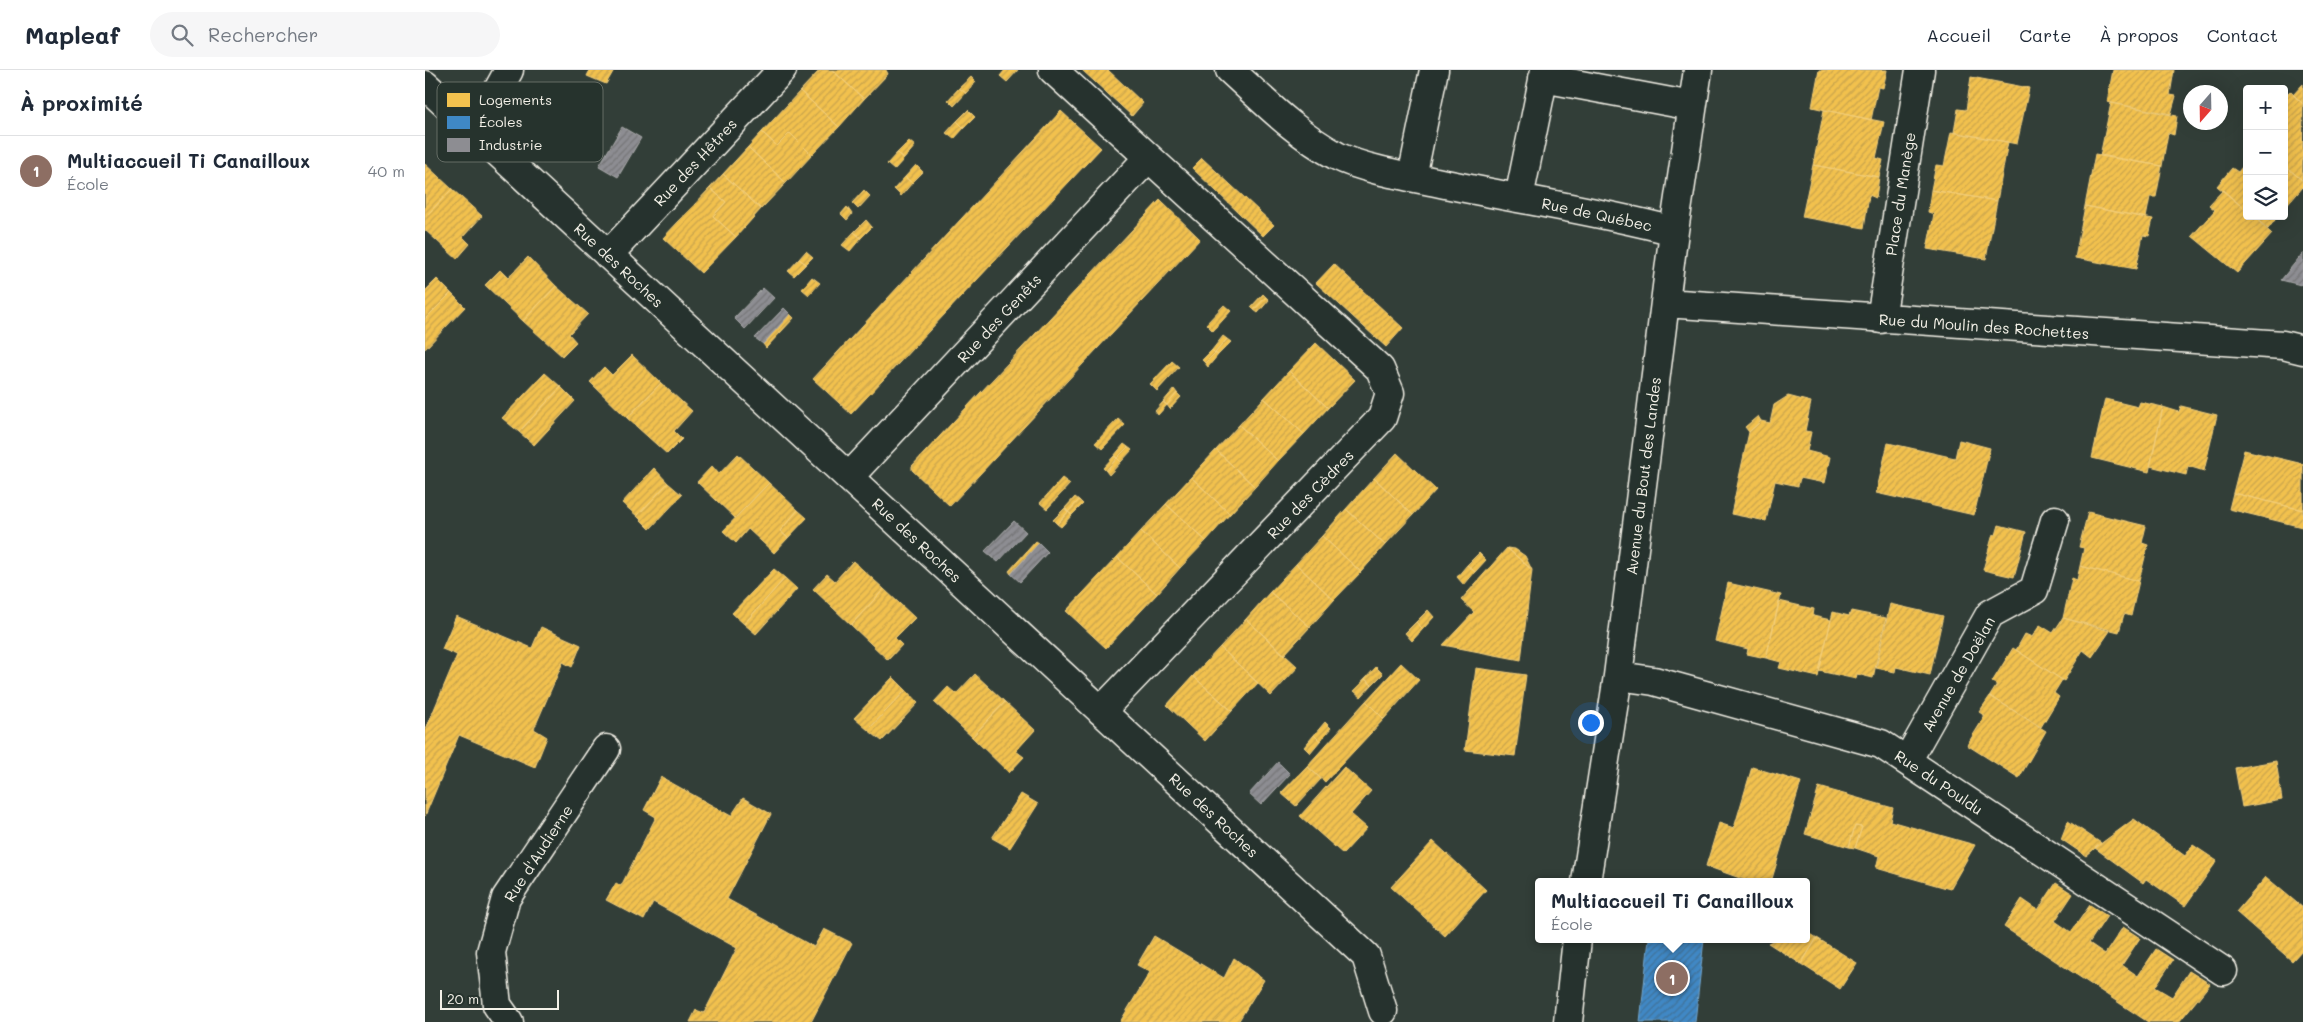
<!DOCTYPE html>
<html lang="fr">
<meta charset="utf-8">
<style>
body{margin:0;font-family:Mali,sans-serif;background:#f6f6f7;color:#1f2937}
.controls{position:absolute;right:15px;top:15px;display:grid;overflow:hidden;border-radius:5px;box-shadow:0 5px 20px #0002}
.controls button{width:45px;height:45px;display:grid;place-items:center;padding:0;border:0;border-bottom:1px solid #e0e1e3;background:#fff;color:#1f2937;font:25px sans-serif}
.compass{position:absolute;left:1758px;top:15px;width:45px;height:45px;border-radius:50%;background:#fff;box-shadow:0 5px 20px #0002;rotate:200deg}
.scale{position:absolute;left:15px;bottom:12px;width:119px;box-sizing:border-box;padding-left:5px;border:2px solid #f4f1e8;border-top:0;font-size:14px;line-height:18px;white-space:nowrap;color:#f4f1e8;-webkit-text-stroke:4px #26332d;paint-order:stroke}
.you{position:absolute;left:1165px;top:652px;width:18px;height:18px;margin:-12px;border:4px solid #fff;border-radius:50%;background:#1a73e8;box-shadow:0 0 0 8px #1a73e833}
.badge{display:grid;place-items:center;width:32px;height:32px;border-radius:50%;background:#0f766e;color:#fff;font-size:16px;font-weight:700}
.pin{position:absolute;translate:-50% -50%;border:2px solid #fff;box-shadow:0 1px 5px #0006}
.popup{position:absolute;left:1110px;top:808px;width:275px;height:65px;box-sizing:border-box;display:grid;place-content:center;border-radius:5px;background:#fff;filter:drop-shadow(0 1px 4px #0005);font-size:16px;white-space:nowrap;color:#747a83}
.popup b{font-size:19px;color:#1f2937}
.popup::after{content:'';position:absolute;left:50%;top:100%;margin-left:-10px;border:10px solid transparent;border-top-color:#fff}
.list{margin:0;padding:0;list-style:none}
h2{display:flex;justify-content:space-between;align-items:center;height:65px;margin:0;padding:0 20px;font-size:21px}
h2 small{font-size:16px;font-weight:400;color:#747a83}
.list li{display:grid;grid-template-columns:32px 1fr auto;gap:15px;align-items:center;box-sizing:border-box;height:70px;padding:0 20px;border-top:1px solid #e0e1e3}
.list b{display:block;font-size:19px;white-space:nowrap}
.list p{margin:0;font-size:16px;white-space:nowrap;color:#747a83}
.list em{font-size:16px;font-style:normal;color:#747a83}
.icon{flex:none;width:28px;height:28px;fill:none;stroke:currentColor;stroke-width:2;stroke-linecap:round;stroke-linejoin:round}
.map{position:relative;flex:none;width:1878px;height:952px;overflow:hidden}
header{display:flex;align-items:center;gap:30px;box-sizing:border-box;height:70px;padding:0 25px;background:#fff;border-bottom:1px solid #e0e1e3}
header strong{font-size:24px}
nav{display:flex;gap:28px;margin-inline-start:auto;font-size:18px}
.search{width:350px;height:45px;background:#f6f6f7;display:flex;align-items:center;gap:12px;box-sizing:border-box;padding:0 18px;border-radius:28px;color:#747a83;font-size:19px}
main{display:flex}
aside{flex:1;background:#fff}
.map>svg:first-child{display:block}
.homes{fill:url(#homes-hatch);stroke:#f3cf7c}
.schools{fill:url(#schools-hatch);stroke:#75a8d0}
.industry{fill:url(#industry-hatch);stroke:#acabac}
.lines{fill:none;stroke-linecap:round;stroke-linejoin:round}
.minor-casing{stroke:#f4f1e8;stroke-width:31}
.minor{stroke:#26332d;stroke-width:28}
.labels{text-anchor:middle;dominant-baseline:central;stroke-width:5;stroke-linejoin:round;paint-order:stroke}
.street-label{font-size:15px;fill:#f4f1e8;stroke:#26332d}
.key{fill:#26332d;stroke:#646c65;stroke-width:1}
.key-label{font-size:14px;fill:#f4f1e8}
</style>
<header>
<strong>Mapleaf</strong>
<div class="search"><svg class="icon" aria-label="search" viewBox="0 0 24 24"><circle cx="10" cy="10" r="6"/><path d="M15 15l6 6"/></svg>Rechercher</div>
<nav><a>Accueil</a><a>Carte</a><a>À propos</a><a>Contact</a></nav>
</header>
<main>
<aside>
<h2>À proximité<small></small></h2>
<ul class="list">
<li><span class="badge" style="background:#8d6e63">1</span><div><b>Multiaccueil Ti Canailloux</b><p>École</p></div><em>40 m</em></li>
</ul>
</aside>
<div class="map">
<svg width="1878" height="952" viewBox="0 0 1878 952">
<defs>
<pattern id="homes-hatch" width="6" height="6" patternUnits="userSpaceOnUse" patternTransform="scale(1.25)"><rect width="6" height="6" fill="#f2c14e"/><path d="M-1 1l2-2M0 6l6-6M5 7l2-2" fill="none" stroke="#c8a34c"/></pattern>
<pattern id="schools-hatch" width="6" height="6" patternUnits="userSpaceOnUse" patternTransform="scale(1.25)"><rect width="6" height="6" fill="#3f88c5"/><path d="M-1 1l2-2M0 6l6-6M5 7l2-2" fill="none" stroke="#427299"/></pattern>
<pattern id="industry-hatch" width="6" height="6" patternUnits="userSpaceOnUse" patternTransform="scale(1.25)"><rect width="6" height="6" fill="#8d8d92"/><path d="M-1 1l2-2M0 6l6-6M5 7l2-2" fill="none" stroke="#757577"/></pattern>
</defs>
<rect width="100%" height="100%" fill="#323e38"/>
<filter id="ink" filterUnits="userSpaceOnUse"><feTurbulence type="fractalNoise" baseFrequency=".02" numOctaves="2"/><feDisplacementMap in="SourceGraphic" scale="10" xChannelSelector="R" yChannelSelector="G"/><feConvolveMatrix kernelMatrix="1 2 1 2 8 2 1 2 1" color-interpolation-filters="sRGB"/></filter>
<g filter="url(#ink)">
<!-- homes -->
<path class="homes" d="M 165,0 L 189,0 L 181,14 L 162,6 Z
M 395,0 L 407,0 L 439,29 L 414,57 L 375,21 Z
M 407,0 L 461,0 L 463,4 L 439,29 Z
M 580,0 L 593,0 L 582,12 L 575,6 Z
M 657,0 L 683,0 L 718,33 L 707,46 Z
M 1394,0 L 1462,0 L 1458,18 L 1453,17 L 1446,50 L 1387,37 Z
M 1688,0 L 1749,0 L 1745,25 L 1751,26 L 1746,44 L 1682,32 Z
M 546,7 L 551,12 L 541,23 L 534,18 Z
M 1546,7 L 1604,18 L 1592,74 L 1529,62 L 1533,39 L 1541,40 Z
M 1878,14 L 1878,34 L 1868,25 Z
M 534,18 L 541,23 L 529,36 L 523,30 Z
M 375,21 L 414,57 L 387,85 L 365,63 L 352,76 L 337,62 Z
M 1865,21 L 1878,34 L 1877,110 L 1859,95 L 1859,27 Z
M 1686,33 L 1752,46 L 1749,65 L 1743,63 L 1737,96 L 1675,86 Z
M 543,40 L 550,47 L 539,58 L 532,51 Z
M 1399,40 L 1459,52 L 1451,88 L 1458,90 L 1454,107 L 1388,95 Z
M 636,41 L 676,78 L 426,344 L 388,309 Z
M 532,51 L 539,58 L 529,69 L 521,63 Z
M 337,62 L 352,76 L 365,63 L 387,85 L 361,113 L 323,77 Z
M 1526,62 L 1583,72 L 1572,131 L 1506,120 L 1511,95 L 1519,96 Z
M 484,71 L 490,76 L 479,89 L 472,83 Z
M 323,77 L 361,113 L 336,139 L 298,104 Z
M 472,83 L 479,89 L 469,100 L 462,94 Z
M 1670,84 L 1737,96 L 1731,127 L 1725,127 L 1721,148 L 1660,136 Z
M 777,88 L 849,155 L 838,166 L 767,98 Z
M 1822,91 L 1822,141 L 1792,116 L 1807,98 L 1813,102 Z
M 0,94 L 27,119 L 0,147 Z
M 491,95 L 498,102 L 487,113 L 480,107 Z
M 1388,95 L 1454,107 L 1451,128 L 1444,125 L 1439,158 L 1377,147 Z
M 1859,95 L 1878,111 L 1878,117 L 1859,139 Z
M 298,104 L 336,139 L 311,167 L 288,146 L 301,132 L 285,118 Z
M 480,107 L 487,113 L 476,126 L 469,119 Z
M 285,118 L 301,132 L 288,146 L 311,167 L 276,203 L 238,168 Z
M 27,119 L 57,146 L 38,167 L 45,174 L 32,189 L 0,160 L 0,147 Z
M 439,120 L 445,126 L 433,139 L 427,133 Z
M 1506,120 L 1572,131 L 1561,189 L 1502,179 L 1509,144 L 1503,142 Z
M 1798,120 L 1822,141 L 1822,146 L 1828,146 L 1847,164 L 1812,203 L 1767,166 L 1790,140 L 1784,135 Z
M 735,130 L 775,169 L 525,436 L 487,400 L 487,396 Z
M 1660,136 L 1728,149 L 1724,166 L 1718,165 L 1711,199 L 1650,188 Z
M 422,137 L 427,144 L 422,150 L 416,144 Z
M 1828,146 L 1853,146 L 1843,159 Z
M 441,150 L 447,157 L 436,168 L 429,162 Z
M 429,162 L 436,168 L 425,181 L 417,175 Z
M 381,181 L 388,187 L 381,194 L 374,189 Z
M 103,187 L 131,216 L 98,251 L 60,215 L 75,200 L 83,208 Z
M 374,189 L 381,194 L 369,206 L 363,201 Z
M 909,194 L 978,258 L 961,277 L 891,213 Z
M 387,207 L 395,213 L 384,225 L 377,219 Z
M 12,209 L 26,223 L 0,249 L 0,221 Z
M 131,216 L 163,244 L 144,264 L 151,272 L 137,286 L 98,251 Z
M 26,223 L 40,237 L 0,279 L 0,249 Z
M 838,224 L 841,227 L 829,240 L 826,237 Z
M 841,227 L 844,230 L 833,243 L 829,240 Z
M 799,235 L 806,241 L 788,261 L 781,254 Z
M 365,244 L 369,248 L 341,278 L 338,274 Z
M 798,266 L 802,269 L 790,283 L 787,280 Z
M 802,269 L 806,272 L 793,285 L 790,283 Z
M 891,273 L 930,310 L 903,338 L 864,301 Z
M 787,280 L 790,283 L 780,293 L 777,290 Z
M 790,283 L 793,285 L 783,297 L 780,293 Z
M 207,285 L 236,313 L 202,348 L 165,312 L 179,297 L 187,305 Z
M 747,291 L 754,297 L 732,321 L 725,314 Z
M 864,301 L 903,338 L 879,364 L 839,328 Z
M 120,303 L 136,317 L 94,362 L 77,348 Z
M 236,313 L 267,341 L 249,361 L 257,369 L 242,384 L 202,348 Z
M 136,317 L 150,331 L 109,375 L 94,362 Z
M 749,319 L 752,323 L 742,335 L 738,332 Z
M 752,323 L 756,327 L 745,339 L 742,335 Z
M 1363,326 L 1386,332 L 1380,361 L 1386,362 L 1382,381 L 1405,387 L 1399,413 L 1375,408 L 1373,416 L 1350,411 L 1341,451 L 1306,444 L 1324,362 L 1336,351 L 1345,353 L 1349,335 Z
M 839,328 L 879,364 L 853,391 L 814,355 Z
M 1680,329 L 1713,337 L 1715,332 L 1738,337 L 1724,402 L 1667,388 Z
M 738,332 L 742,335 L 733,345 L 730,341 Z
M 1756,336 L 1792,345 L 1779,401 L 1763,396 L 1761,405 L 1725,396 L 1738,337 L 1754,342 Z
M 1333,346 L 1336,351 L 1324,362 L 1320,357 Z
M 693,349 L 700,355 L 677,379 L 670,373 Z
M 814,355 L 853,391 L 830,417 L 791,380 Z
M 1534,370 L 1565,378 L 1549,445 L 1451,423 L 1463,373 L 1530,388 Z
M 699,374 L 703,377 L 692,388 L 689,386 Z
M 703,377 L 707,380 L 696,392 L 692,388 Z
M 791,380 L 830,417 L 805,444 L 766,407 Z
M 1819,380 L 1878,394 L 1878,440 L 1808,423 Z
M 972,383 L 1011,420 L 988,445 L 949,408 Z
M 313,384 L 344,413 L 310,448 L 272,412 L 287,396 L 294,404 Z
M 689,386 L 692,388 L 681,401 L 678,398 Z
M 692,388 L 696,392 L 684,405 L 681,401 Z
M 229,398 L 243,413 L 212,446 L 197,433 Z
M 766,407 L 805,444 L 781,471 L 741,434 Z
M 637,408 L 645,414 L 622,439 L 615,433 Z
M 949,408 L 988,445 L 960,475 L 921,439 Z
M 243,413 L 257,425 L 225,459 L 212,446 Z
M 344,413 L 373,440 L 355,461 L 363,468 L 349,483 L 323,459 L 311,473 L 298,461 Z
M 1808,423 L 1878,440 L 1877,457 L 1804,439 Z
M 650,427 L 654,430 L 643,442 L 640,438 Z
M 654,430 L 658,434 L 647,445 L 643,442 Z
M 741,434 L 781,471 L 755,498 L 716,461 Z
M 640,438 L 643,442 L 632,454 L 628,450 Z
M 921,439 L 960,475 L 936,502 L 897,466 Z
M 373,440 L 382,448 L 363,468 L 355,461 Z
M 643,442 L 647,445 L 636,457 L 632,454 Z
M 1663,442 L 1721,456 L 1717,473 L 1723,475 L 1714,511 L 1655,496 L 1659,478 L 1654,477 Z
M 1574,455 L 1601,462 L 1589,507 L 1558,500 L 1568,464 L 1571,465 Z
M 716,461 L 755,498 L 732,524 L 692,487 Z
M 897,466 L 936,502 L 909,530 L 871,494 Z
M 611,471 L 614,473 L 586,504 L 584,501 Z
M 1082,478 L 1107,500 L 1096,590 L 1018,575 L 1049,542 L 1036,530 Z
M 1082,478 L 1090,479 L 1100,486 L 1107,500 Z
M 1054,483 L 1061,490 L 1050,502 L 1042,495 Z
M 692,487 L 732,524 L 681,578 L 641,541 Z
M 428,491 L 459,519 L 426,555 L 388,519 L 402,504 L 410,511 Z
M 871,494 L 909,530 L 885,557 L 845,522 Z
M 1042,495 L 1050,502 L 1039,515 L 1032,507 Z
M 1655,496 L 1714,511 L 1706,546 L 1699,544 L 1694,562 L 1638,548 L 1647,508 L 1652,510 Z
M 349,499 L 360,508 L 319,554 L 307,543 Z
M 360,508 L 372,519 L 331,564 L 319,554 Z
M 1303,513 L 1356,525 L 1341,588 L 1322,584 L 1323,579 L 1290,571 Z
M 459,519 L 490,548 L 470,568 L 477,575 L 463,590 L 426,555 Z
M 845,522 L 885,557 L 859,585 L 821,549 Z
M 1354,531 L 1389,539 L 1388,546 L 1406,550 L 1393,607 L 1354,598 L 1356,592 L 1341,588 Z
M 1465,534 L 1518,546 L 1505,605 L 1471,597 L 1470,602 L 1451,598 Z
M 1003,540 L 1009,547 L 998,559 L 991,552 Z
M 1426,541 L 1461,548 L 1448,608 L 1432,604 L 1431,609 L 1394,601 L 1408,542 L 1424,546 Z
M 31,546 L 107,578 L 116,557 L 156,575 L 147,597 L 138,592 L 109,659 L 122,667 L 110,697 L 34,665 L 0,746 L 0,661 L 32,585 L 17,579 Z
M 1638,548 L 1685,561 L 1667,587 L 1658,580 L 1639,611 L 1591,580 L 1600,564 L 1607,567 L 1615,555 L 1628,563 Z
M 821,549 L 873,597 L 846,626 L 795,577 Z
M 991,552 L 998,559 L 987,571 L 980,563 Z
M 795,577 L 833,613 L 807,641 L 768,606 Z
M 1588,578 L 1637,610 L 1629,623 L 1634,627 L 1616,657 L 1565,626 L 1572,615 L 1567,612 Z
M 976,593 L 994,610 L 959,649 L 941,631 Z
M 951,597 L 958,604 L 947,615 L 940,609 Z
M 1051,598 L 1101,605 L 1090,686 L 1040,680 Z
M 550,604 L 580,632 L 547,667 L 509,632 L 523,617 L 531,624 Z
M 768,606 L 807,641 L 780,671 L 742,635 Z
M 468,607 L 481,620 L 443,660 L 429,648 Z
M 940,609 L 947,615 L 936,627 L 929,621 Z
M 481,620 L 493,633 L 457,671 L 443,660 Z
M 1565,626 L 1621,661 L 1594,708 L 1542,675 L 1560,646 L 1554,642 Z
M 941,631 L 959,649 L 900,712 L 882,696 Z
M 580,632 L 610,660 L 591,681 L 599,687 L 584,703 L 547,667 Z
M 900,652 L 906,658 L 895,671 L 889,665 Z
M 889,665 L 895,671 L 885,683 L 879,677 Z
M 1851,691 L 1857,730 L 1817,737 L 1810,698 Z
M 882,696 L 896,709 L 871,736 L 856,723 Z
M 919,697 L 946,721 L 926,744 L 942,758 L 918,784 L 875,746 Z
M 1327,697 L 1376,712 L 1346,812 L 1326,812 L 1281,796 L 1294,753 L 1309,758 Z
M 236,707 L 306,746 L 318,728 L 346,744 L 302,829 L 389,877 L 399,859 L 427,873 L 386,952 L 265,952 L 271,940 L 279,943 L 312,878 L 228,832 L 219,850 L 181,830 L 191,813 L 196,816 L 231,747 L 219,740 Z
M 1394,717 L 1468,738 L 1465,751 L 1550,775 L 1525,819 L 1451,798 L 1454,786 L 1430,778 L 1437,757 L 1430,756 L 1424,777 L 1380,764 Z
M 596,724 L 613,734 L 585,778 L 567,768 Z
M 1709,749 L 1760,786 L 1768,775 L 1792,791 L 1760,836 L 1721,809 L 1718,813 L 1670,778 Z
M 1643,751 L 1676,773 L 1661,786 L 1636,769 Z
M 1430,756 L 1437,757 L 1430,778 L 1424,777 Z
M 1008,771 L 1061,820 L 1020,866 L 966,817 Z
M 1841,807 L 1878,838 L 1878,885 L 1878,879 L 1867,891 L 1811,842 Z
M 1631,813 L 1648,824 L 1630,851 L 1646,862 L 1665,835 L 1682,846 L 1664,873 L 1680,884 L 1698,857 L 1715,868 L 1697,895 L 1713,906 L 1731,879 L 1748,890 L 1730,917 L 1747,927 L 1764,901 L 1785,914 L 1754,952 L 1723,952 L 1579,857 L 1597,829 L 1613,840 Z
M 1381,861 L 1392,868 L 1376,894 L 1343,873 L 1352,869 L 1381,869 Z
M 729,866 L 799,908 L 809,888 L 839,910 L 813,952 L 695,952 L 725,902 L 712,895 Z
M 1392,868 L 1432,893 L 1415,919 L 1376,894 Z"/>
<!-- schools -->
<path class="schools" d="M 1224,869 L 1279,869 L 1270,952 L 1215,952 Z"/>
<!-- industry -->
<path class="industry" d="M 197,57 L 216,68 L 193,107 L 174,96 Z
M 1878,183 L 1878,212 L 1876,215 L 1856,210 Z
M 338,218 L 349,228 L 320,259 L 309,248 Z
M 359,238 L 365,244 L 338,274 L 330,268 Z
M 589,451 L 601,462 L 573,492 L 560,481 Z
M 614,473 L 623,482 L 595,512 L 586,504 Z
M 853,692 L 865,704 L 836,735 L 824,724 Z"/>
<g class="lines">
<!-- minor casing -->
<g class="minor-casing">
<path id="minor" d="M 628,0 L 955,299 L 965,323 L 957,348 L 676,641
M 805,0 C 839,31 871,64 912,86 C 938,99 981,106 1011,112 C 1090,129 1170,140 1249,161
M 1118,8 L 1267,36
M 0,15 L 941,886 L 958,941
M 50,62 L 84,0
M 987,107 L 1009,0
M 1094,128 L 1120,0
M 183,185 L 357,0
M 1240,233 L 1858,275 L 1878,280
M 1456,249 L 1495,0
M 424,407 L 723,88
M 1193,606 L 1229,611 L 1456,674 L 1798,901
M 1482,691 L 1565,544 L 1609,520 L 1630,450
M 1161,812 L 1193,606 L 1249,161 L 1273,0
M 84,952 L 72,935 L 66,882 L 81,828 L 181,679
M 1143,952 L 1152,869"/>
</g>
<!-- minor -->
<use href="#minor" class="minor"/>
</g>
</g>
<g class="labels">
<!-- street labels -->
<g class="street-label">
<text transform="translate(270 92) rotate(-47)">Rue des Hêtres</text>
<text transform="translate(1475 124) rotate(-81)">Place du Manège</text>
<text transform="translate(1172 144) rotate(12)">Rue de Québec</text>
<text transform="translate(194 195) rotate(43)">Rue des Roches</text>
<text transform="translate(574 248) rotate(-47)">Rue des Genêts</text>
<text transform="translate(1559 256) rotate(4)">Rue du Moulin des Rochettes</text>
<text transform="translate(1218 406) rotate(-83)">Avenue du Bout des Landes</text>
<text transform="translate(885 424) rotate(-46)">Rue des Cèdres</text>
<text transform="translate(492 470) rotate(43)">Rue des Roches</text>
<text transform="translate(1533 604) rotate(-60)">Avenue de Doëlan</text>
<text transform="translate(1514 712) rotate(34)">Rue du Pouldu</text>
<text transform="translate(789 745) rotate(43)">Rue des Roches</text>
<text transform="translate(113 783) rotate(-57)">Rue d'Audierne</text>
</g>
</g>
<!-- legend -->
<rect x="12" y="12" width="166" height="80" rx="8" class="key"/>
<rect x="22" y="23" width="23" height="14" fill="#f2c14e"/>
<rect x="22" y="46" width="23" height="13" fill="#3f88c5"/>
<rect x="22" y="68" width="23" height="14" fill="#8d8d92"/>
<g class="key-label">
<text x="54" y="35">Logements</text>
<text x="54" y="57">Écoles</text>
<text x="54" y="80">Industrie</text>
</g>
</svg>
<div class="controls">
<button>+</button>
<button>−</button>
<button><svg class="icon" aria-label="layers" viewBox="0 0 24 24"><path d="M12 4l9 5-9 5-9-5zM3 14l9 5 9-5"/></svg></button>
</div>
<svg class="compass" viewBox="-18 -18 36 36"><path d="M0-13l5 13h-10z" fill="#e53935"/><path d="M0 13l5-13h-10z" fill="#747a83"/></svg>
<div class="scale">20 m</div>
<div class="you"></div>
<div class="pin badge" style="left:1247px;top:908px;background:#8d6e63">1</div>
<div class="popup"><b>Multiaccueil Ti Canailloux</b>École</div>
</div>
</main>
